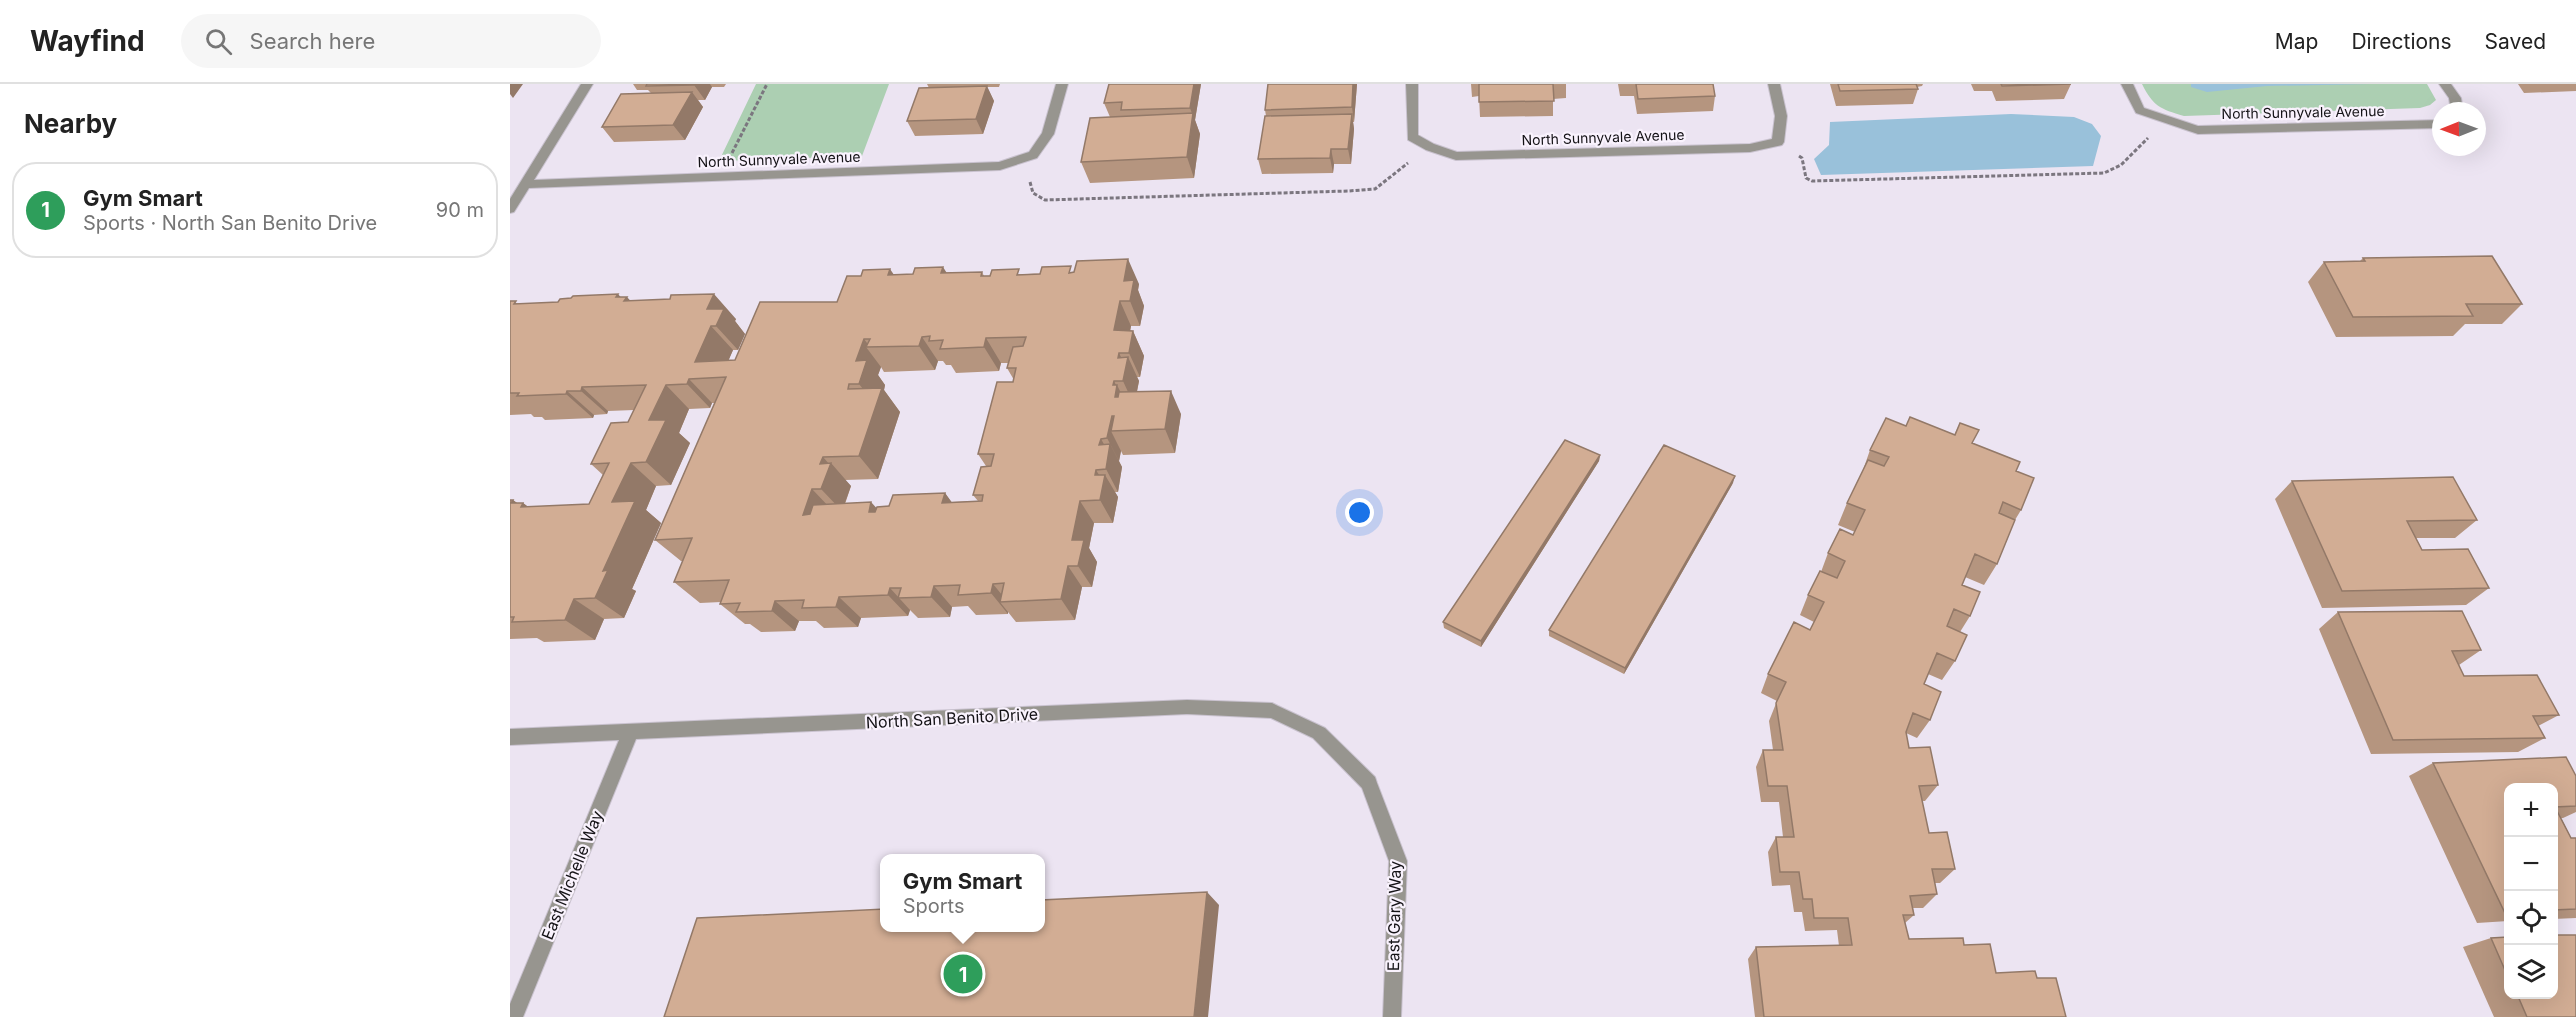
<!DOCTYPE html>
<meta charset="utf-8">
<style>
body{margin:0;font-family:Inter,sans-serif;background:#f6f6f6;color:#222}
.controls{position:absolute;right:18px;bottom:18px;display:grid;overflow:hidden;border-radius:12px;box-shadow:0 6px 24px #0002}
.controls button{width:54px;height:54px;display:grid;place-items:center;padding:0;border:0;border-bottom:2px solid #e0e0e0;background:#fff;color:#222;font:30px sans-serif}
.compass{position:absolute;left:1922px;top:18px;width:54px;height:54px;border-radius:50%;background:#fff;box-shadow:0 6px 24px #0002;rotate:269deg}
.you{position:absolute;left:850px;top:429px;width:21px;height:21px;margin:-15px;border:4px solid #fff;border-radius:50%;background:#1a73e8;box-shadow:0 0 0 9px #1a73e833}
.badge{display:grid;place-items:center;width:39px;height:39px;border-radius:50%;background:#d93025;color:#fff;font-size:20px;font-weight:700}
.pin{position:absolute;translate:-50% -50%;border:3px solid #fff;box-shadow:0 2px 6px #0006}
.popup{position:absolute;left:370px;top:770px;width:165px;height:78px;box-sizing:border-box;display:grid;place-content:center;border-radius:12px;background:#fff;filter:drop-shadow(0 2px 4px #0005);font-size:20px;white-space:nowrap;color:#767676}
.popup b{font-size:22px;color:#222}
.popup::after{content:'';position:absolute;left:50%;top:100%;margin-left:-12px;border:12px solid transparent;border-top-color:#fff}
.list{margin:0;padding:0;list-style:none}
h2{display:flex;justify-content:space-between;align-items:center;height:78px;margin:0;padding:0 24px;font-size:26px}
h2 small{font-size:20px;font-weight:400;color:#767676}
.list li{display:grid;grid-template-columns:39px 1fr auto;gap:18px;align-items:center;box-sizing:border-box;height:96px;margin:0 12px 12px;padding:0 12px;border:2px solid #e0e0e0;border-radius:24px}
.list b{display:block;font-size:22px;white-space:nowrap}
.list p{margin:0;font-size:20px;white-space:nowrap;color:#767676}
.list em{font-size:20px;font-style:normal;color:#767676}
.icon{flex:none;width:33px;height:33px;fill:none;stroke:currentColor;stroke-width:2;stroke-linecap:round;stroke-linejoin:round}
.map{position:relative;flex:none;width:2066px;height:933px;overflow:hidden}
header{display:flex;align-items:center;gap:36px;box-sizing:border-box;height:84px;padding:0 30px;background:#fff;border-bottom:2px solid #e0e0e0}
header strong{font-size:28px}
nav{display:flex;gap:33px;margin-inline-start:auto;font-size:21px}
.search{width:420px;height:54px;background:#f6f6f6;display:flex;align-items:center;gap:15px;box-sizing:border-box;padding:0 21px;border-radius:33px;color:#767676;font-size:22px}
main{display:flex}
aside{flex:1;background:#fff}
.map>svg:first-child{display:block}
.green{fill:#accfb2}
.water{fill:#99c1da}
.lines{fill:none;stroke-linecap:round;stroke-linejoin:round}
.minor-casing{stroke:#c9c2cf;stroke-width:2}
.path{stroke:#7b767f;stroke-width:3;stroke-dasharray:4 2;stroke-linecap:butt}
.minor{fill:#97958f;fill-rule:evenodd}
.wall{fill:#b5957f;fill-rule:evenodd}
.shaded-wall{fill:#937968}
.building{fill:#d2ad94;stroke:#937968;stroke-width:1.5;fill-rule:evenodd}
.labels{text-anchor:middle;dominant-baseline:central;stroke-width:4.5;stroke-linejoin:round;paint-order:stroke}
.far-street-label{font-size:14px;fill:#141216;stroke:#f9f2fd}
.street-label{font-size:16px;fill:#141216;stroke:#f9f2fd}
</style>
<header>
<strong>Wayfind</strong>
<div class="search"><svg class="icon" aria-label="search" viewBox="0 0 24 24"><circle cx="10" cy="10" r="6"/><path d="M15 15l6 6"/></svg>Search here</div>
<nav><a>Map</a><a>Directions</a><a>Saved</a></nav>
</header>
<main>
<aside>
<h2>Nearby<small></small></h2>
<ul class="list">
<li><span class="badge" style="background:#2e9e5b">1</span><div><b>Gym Smart</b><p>Sports · North San Benito Drive</p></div><em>90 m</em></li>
</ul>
</aside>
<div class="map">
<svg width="2066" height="933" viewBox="0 0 2066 933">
<rect width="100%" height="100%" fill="#ece4f2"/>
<!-- green -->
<path class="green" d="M 246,0 L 379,0 L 352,72 L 209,77 Z
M 1632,0 L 1917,0 L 1926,16 L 1920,21 L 1910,24 L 1674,32 C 1650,25 1643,22 1632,0 Z"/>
<!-- water -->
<path class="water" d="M 1681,0 L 1860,0 L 1757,2 L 1697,8 L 1681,3 Z
M 1501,30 L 1564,33 L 1582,40 L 1591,52 L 1583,82 L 1311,91 L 1304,75 L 1319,61 L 1320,38 Z"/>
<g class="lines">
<!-- minor casing -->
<g class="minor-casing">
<path id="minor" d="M 71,0 L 83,0 L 24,96 L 489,78 L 519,68 L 532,49 L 546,0 L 558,0 L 544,50 L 527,74 L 490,86 L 19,104 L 4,128 L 0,129 L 0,115 Z
M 896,0 L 908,0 L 908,51 L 924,60 L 947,68 L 1240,60 L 1262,55 L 1265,32 L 1258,0 L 1270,0 L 1277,32 L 1274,58 L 1272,61 L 1240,68 L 946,76 L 916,66 L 898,56 Z
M 1611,0 L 1623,0 L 1634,24 L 1688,42 L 1931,36 L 1931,44 L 1688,50 L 1626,29 Z
M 1929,0 L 1941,0 L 1951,14 L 1953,27 L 1941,27 L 1939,14 Z
M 677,616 L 762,619 L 768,622 L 815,644 L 865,693 L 867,699 L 897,777 L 891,933 L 873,933 L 879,777 L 852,704 L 803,654 L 761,634 L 677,630 L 126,655 L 13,933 L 0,933 L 0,920 L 109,656 L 0,661 L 0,645 Z"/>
</g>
<!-- path -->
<path class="path" d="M 222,69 L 257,0
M 1289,72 L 1292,74 L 1296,94 L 1302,97 L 1594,89 L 1611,81 L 1638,54
M 520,98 L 523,109 L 535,116 L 838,107 L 865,105 L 898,79"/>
<!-- minor -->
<use href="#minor" class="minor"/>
</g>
<!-- wall -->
<path class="wall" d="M 123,0 L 216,0 L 214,3 L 202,3 L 195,16 L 188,16 L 193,23 L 175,56 L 104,58 L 92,43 L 141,9 L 138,6 L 127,6 Z
M 417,0 L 490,0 L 489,3 L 477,3 L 484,17 L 473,50 L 405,52 L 397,37 L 419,4 Z
M 599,0 L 691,0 L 685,36 L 690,50 L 684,94 L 580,99 L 571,78 L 600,33 L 594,19 Z
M 847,0 L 844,38 L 843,38 L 844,45 L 841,80 L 824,80 L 823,89 L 752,90 L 748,75 L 756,32 L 755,26 Z
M 961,0 L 1056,0 L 1056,14 L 1043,15 L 1043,32 L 970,33 L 969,12 L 962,13 Z
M 1108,0 L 1203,0 L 1205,12 L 1203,27 L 1127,30 L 1124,12 L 1110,12 Z
M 1320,0 L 1413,0 L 1412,2 L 1407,3 L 1408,5 L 1403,20 L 1326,22 Z
M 1461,0 L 1561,0 L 1554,15 L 1486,17 L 1482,7 L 1464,7 Z
M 2008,0 L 2066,0 L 2066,7 L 2014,9 Z
M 1853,174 L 2012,220 L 1992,240 L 1955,240 L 1943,252 L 1826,253 L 1798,198 L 1814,178 L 1850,177 Z
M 472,188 L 474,192 L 564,188 L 629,200 L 628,206 L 634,222 L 630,242 L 621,242 L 620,247 L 623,247 L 634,272 L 630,293 L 627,293 L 629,297 L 627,308 L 671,330 L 665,369 L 613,371 L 611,367 L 609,377 L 612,383 L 608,408 L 605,408 L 608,413 L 603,439 L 584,439 L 579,464 L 587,478 L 582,503 L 572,503 L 565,536 L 506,538 L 498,528 L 498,530 L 466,531 L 458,522 L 442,523 L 440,533 L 408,534 L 400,526 L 398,532 L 351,534 L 348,543 L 314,544 L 306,537 L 289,537 L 285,547 L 251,548 L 240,540 L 235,540 L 210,520 L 211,518 L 190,519 L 164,498 L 173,477 L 171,477 L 145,456 L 205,319 L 202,319 L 200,324 L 179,325 L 169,349 L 180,359 L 161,401 L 146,402 L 136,426 L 151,439 L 122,505 L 126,507 L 114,534 L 94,535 L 85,556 L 34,558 L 27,554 L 0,555 L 0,416 L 3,416 L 7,419 L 13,419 L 18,423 L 79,420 L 93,391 L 81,380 L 118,338 L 124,326 L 98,327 L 97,330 L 84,331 L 83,334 L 35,336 L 32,333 L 24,333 L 21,330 L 0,331 L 0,217 L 9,220 L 48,218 L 111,213 L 120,217 L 226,235 L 225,237 L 235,250 L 228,266 L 223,266 L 218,277 L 225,276 L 327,218 L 384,191 ZM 428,277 L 433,277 L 436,281 L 441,281 L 446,289 L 489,287 L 491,279 L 498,279 L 497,284 L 504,296 L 468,370 L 476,382 L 463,411 L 468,417 L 441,418 L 435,409 L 367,424 L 335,420 L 341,402 L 335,396 L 368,395 L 390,328 L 374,306 L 375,301 L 368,291 L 371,283 L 374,288 L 425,286 Z
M 1450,339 L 1462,359 L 1506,387 L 1511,426 L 1505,436 L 1487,480 L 1474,501 L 1455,493 L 1452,501 L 1460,532 L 1450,548 L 1445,577 L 1432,596 L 1418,590 L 1414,600 L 1420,636 L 1407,654 L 1396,649 L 1399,664 L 1428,701 L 1415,717 L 1412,717 L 1419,749 L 1445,785 L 1430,799 L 1425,799 L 1427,810 L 1413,824 L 1403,824 L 1404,831 L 1395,839 L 1399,855 L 1454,861 L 1486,889 L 1527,894 L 1556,933 L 1245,933 L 1238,875 L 1246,863 L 1329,862 L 1327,846 L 1295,847 L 1292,828 L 1284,828 L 1280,801 L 1262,802 L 1258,768 L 1266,753 L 1273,753 L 1269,718 L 1251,718 L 1246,683 L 1253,666 L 1263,666 L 1259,637 L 1267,617 L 1251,609 L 1258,590 L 1300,546 L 1304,538 L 1290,531 L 1298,511 L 1311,488 L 1318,469 L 1343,451 L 1345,448 L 1328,441 L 1337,419 L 1352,389 L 1360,366 L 1396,342 L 1444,351 Z
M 1090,371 L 1089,377 L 971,563 L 934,544 L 933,538 Z
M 1782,397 L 1967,436 L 1945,454 L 1906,454 L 1912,466 L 1979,504 L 1956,521 L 1812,524 L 1765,415 Z
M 1223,399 L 1114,590 L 1039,552 L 1039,546 Z
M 1828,528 L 1971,566 L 1949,581 L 1954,592 L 2049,631 L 2028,642 L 2035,654 L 2008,668 L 1861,670 L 1809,545 Z
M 1923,679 L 2066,692 L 2066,728 L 2053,734 L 2051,734 L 2061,754 L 2066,754 L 2066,834 L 2043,835 L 2043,704 L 1998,704 L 1998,837 L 1967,839 L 1899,692 Z
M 1998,853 L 1998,910 L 2043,910 L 2066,933 L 1984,933 L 1953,863 L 1981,854 Z"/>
<!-- shaded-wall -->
<path class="shaded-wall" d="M 0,0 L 13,0 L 3,14 L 0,10 Z
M 185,0 L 200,0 L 202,3 L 195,16 L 184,1 Z
M 684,0 L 691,0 L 685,36 L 690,50 L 684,94 L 677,73 L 683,32 L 680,24 Z
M 843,0 L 847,0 L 844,38 L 842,23 Z
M 477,2 L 484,17 L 473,50 L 466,35 Z
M 182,8 L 193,23 L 175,56 L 163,41 Z
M 842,30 L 844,45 L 841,80 L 838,65 Z
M 821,65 L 824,80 L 823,89 L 820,74 Z
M 618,175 L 629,200 L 628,206 L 634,222 L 630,242 L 620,217 L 614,197 Z
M 433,183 L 449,208 L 431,189 Z
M 380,185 L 397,210 L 378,191 Z
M 108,210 L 114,217 L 117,213 L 140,238 L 106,213 Z
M 204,210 L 226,235 L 225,237 L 235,250 L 228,266 L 206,242 L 197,225 Z
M 610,217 L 621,242 L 616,269 L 604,246 Z
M 201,242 L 223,266 L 211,294 L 185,278 Z
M 623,247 L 634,272 L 630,293 L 619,269 Z
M 412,253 L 428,277 L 425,286 L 409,262 Z
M 476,254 L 491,279 L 489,287 L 474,263 Z
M 354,255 L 360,263 L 356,263 L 371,283 L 368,291 L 375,301 L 374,306 L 390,328 L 368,395 L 349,372 L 366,321 L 349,300 L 346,277 Z
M 609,269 L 616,283 L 618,273 L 629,297 L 624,321 L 613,297 L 608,274 Z
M 179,295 L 202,319 L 200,324 L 177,300 Z
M 604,297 L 607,303 L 607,301 L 619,325 L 605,313 L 603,301 Z
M 156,301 L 179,325 L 169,349 L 180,359 L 161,401 L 136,378 L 139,336 Z
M 72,303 L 98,327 L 97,330 L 71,307 Z
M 57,307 L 84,331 L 83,334 L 56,310 Z
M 661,307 L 671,330 L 665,369 L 655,345 Z
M 602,332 L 609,347 L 601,347 L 611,367 L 609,377 L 597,354 Z
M 591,355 L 599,369 L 600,360 L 612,383 L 608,408 L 596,385 L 589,361 Z
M 1090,371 L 1089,377 L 971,563 L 971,557 Z
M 313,373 L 320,381 L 321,379 L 341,402 L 332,427 L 311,405 L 310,380 Z
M 121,379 L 146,402 L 136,426 L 151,439 L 122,505 L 126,507 L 114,534 L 85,514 L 102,418 Z
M 586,386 L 594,399 L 595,391 L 608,413 L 603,439 L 590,416 L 585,391 Z
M 1225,392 L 1223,399 L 1114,590 L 1115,584 Z
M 302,405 L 323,427 L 293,431 Z
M 435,409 L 452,432 L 432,419 Z
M 3,416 L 11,422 L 13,419 L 43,441 L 1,419 Z
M 570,417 L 584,439 L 579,464 L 587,478 L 582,503 L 568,482 L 562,456 Z
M 361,418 L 381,440 L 359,428 Z
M 558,482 L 572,503 L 565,536 L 551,515 Z
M 483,500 L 497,517 L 490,518 L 498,528 L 498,530 L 481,509 Z
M 424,502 L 442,523 L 440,533 L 421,513 Z
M 380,504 L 400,526 L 398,532 L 378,511 Z
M 329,513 L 351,534 L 348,543 L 326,523 Z
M 64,515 L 94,535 L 85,556 L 55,536 Z
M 265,517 L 289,537 L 285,547 L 262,527 Z
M 697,808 L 709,821 L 698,933 L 684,933 Z"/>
<!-- building -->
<path class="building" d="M 137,0 L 185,0 L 184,1 L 136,2 Z
M 599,0 L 684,0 L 680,24 L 611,26 L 612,18 L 594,19 Z
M 758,0 L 843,0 L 842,23 L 755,26 Z
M 969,0 L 1043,0 L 1044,17 L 969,18 Z
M 1126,0 L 1203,0 L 1205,12 L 1128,15 Z
M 1328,0 L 1406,0 L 1408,5 L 1330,7 Z
M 1491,0 L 1561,0 L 1492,2 Z
M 477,2 L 466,35 L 397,37 L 409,4 Z
M 182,8 L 163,41 L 92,43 L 111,10 Z
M 683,29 L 677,73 L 571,78 L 580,34 Z
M 842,30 L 838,65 L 821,65 L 820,74 L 748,75 L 755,32 Z
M 1982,172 L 2012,220 L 1956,220 L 1963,232 L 1843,233 L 1814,178 L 1855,177 L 1853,174 Z
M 618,175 L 614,197 L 624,196 L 620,217 L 610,217 L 604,246 L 623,247 L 619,269 L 609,269 L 608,274 L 618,273 L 613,297 L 604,297 L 603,301 L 607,301 L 605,313 L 608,313 L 609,308 L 661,307 L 655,345 L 601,347 L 604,332 L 602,332 L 597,354 L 591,355 L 589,361 L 600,360 L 596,385 L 586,386 L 585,391 L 595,391 L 590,416 L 570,417 L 562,456 L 574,456 L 568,482 L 558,482 L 551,515 L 490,518 L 494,499 L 483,500 L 481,509 L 448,511 L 450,501 L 424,502 L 421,513 L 388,514 L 391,504 L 380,504 L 378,511 L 329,513 L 326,523 L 292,524 L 294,516 L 265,517 L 262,527 L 226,528 L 230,519 L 210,520 L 219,496 L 164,498 L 182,454 L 145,456 L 216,293 L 179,295 L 177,300 L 156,301 L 139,336 L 156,336 L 136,378 L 121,379 L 102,418 L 125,417 L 93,487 L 98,486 L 85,514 L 64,515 L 55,536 L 2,538 L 4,533 L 0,533 L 0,416 L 3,416 L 1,419 L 13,419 L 11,423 L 79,420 L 99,379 L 81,380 L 101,339 L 118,338 L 136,301 L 72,303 L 71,307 L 57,307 L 56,310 L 7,312 L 9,309 L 0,309 L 0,217 L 6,217 L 4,220 L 48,218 L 50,215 L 61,214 L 63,212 L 108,210 L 106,213 L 117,213 L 114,217 L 160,215 L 161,211 L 204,210 L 197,225 L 214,225 L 206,242 L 201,242 L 185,278 L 225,276 L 250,218 L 327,218 L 337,192 L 351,192 L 353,186 L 380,185 L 378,191 L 403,190 L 405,184 L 433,183 L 431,189 L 472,188 L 471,192 L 480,192 L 482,186 L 509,185 L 507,191 L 530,190 L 532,183 L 561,182 L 559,189 L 564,188 L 567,177 ZM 420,252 L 419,257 L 433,256 L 430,265 L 474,263 L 476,254 L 516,253 L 513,262 L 503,263 L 497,284 L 506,284 L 503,298 L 487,298 L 468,370 L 484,370 L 481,382 L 471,383 L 463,411 L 473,411 L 472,417 L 432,419 L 435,409 L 383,411 L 379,422 L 367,423 L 365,428 L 359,428 L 361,418 L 303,421 L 300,430 L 293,431 L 302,405 L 311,405 L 321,379 L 310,380 L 313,373 L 349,372 L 372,304 L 338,305 L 339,300 L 349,300 L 357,276 L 346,277 L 354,255 L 360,255 L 356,263 L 409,262 L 412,253 Z
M 1400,333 L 1445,351 L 1450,339 L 1469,346 L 1462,359 L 1510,378 L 1506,387 L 1524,394 L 1511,426 L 1493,418 L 1489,429 L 1505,436 L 1487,480 L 1465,470 L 1452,501 L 1470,508 L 1460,532 L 1444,525 L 1437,542 L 1457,551 L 1445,577 L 1427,569 L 1414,600 L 1431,608 L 1420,636 L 1403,629 L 1396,648 L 1399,664 L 1420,663 L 1428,701 L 1409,702 L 1419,749 L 1437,748 L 1445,785 L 1422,785 L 1427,810 L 1400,812 L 1404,831 L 1393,831 L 1399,855 L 1453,854 L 1454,861 L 1480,860 L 1486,889 L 1525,887 L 1527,894 L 1546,894 L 1556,933 L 1254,933 L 1246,863 L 1342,861 L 1338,834 L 1304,834 L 1302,815 L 1293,815 L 1289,788 L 1270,788 L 1266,753 L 1284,753 L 1277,702 L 1258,702 L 1253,666 L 1273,666 L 1266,619 L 1276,598 L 1258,590 L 1284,538 L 1300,546 L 1314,518 L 1298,511 L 1310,487 L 1327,494 L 1335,477 L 1318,469 L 1330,445 L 1343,451 L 1355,426 L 1337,419 L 1358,376 L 1374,382 L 1379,373 L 1360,366 L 1376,334 L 1396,342 Z
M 1055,356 L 1090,371 L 971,557 L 933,538 Z
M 1154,361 L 1225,392 L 1115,584 L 1039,546 Z
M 1943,393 L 1967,436 L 1897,437 L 1912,466 L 1958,465 L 1979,504 L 1832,507 L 1782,397 Z
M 1952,527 L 1971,566 L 1942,567 L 1954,592 L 2027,591 L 2049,631 L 2023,632 L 2035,654 L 1883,656 L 1828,528 Z
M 2056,673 L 2066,692 L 2066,722 L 2045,723 L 2061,754 L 2066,754 L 2066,825 L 2043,826 L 2043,704 L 1998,704 L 1998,828 L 1995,829 L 1923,679 Z
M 697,808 L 684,933 L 154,933 L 187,834 L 375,825 L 375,843 L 531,843 L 531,816 Z
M 2043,851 L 2066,851 L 2066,933 L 2017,933 L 2007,910 L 2043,910 Z
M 1998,853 L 1998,893 L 1981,854 Z"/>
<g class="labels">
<!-- far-street labels -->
<g class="far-street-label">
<text transform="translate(1793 28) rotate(-1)">North Sunnyvale Avenue</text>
<text transform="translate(1093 53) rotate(-2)">North Sunnyvale Avenue</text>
<text transform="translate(269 75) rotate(-2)">North Sunnyvale Avenue</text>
</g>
<!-- street labels -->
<g class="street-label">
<text transform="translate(442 634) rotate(-3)">North San Benito Drive</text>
<text transform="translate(62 791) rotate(-68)">East Michelle Way</text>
<text transform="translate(884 832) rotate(-89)">East Gary Way</text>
</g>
</g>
</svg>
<div class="controls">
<button>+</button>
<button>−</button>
<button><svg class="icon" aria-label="locate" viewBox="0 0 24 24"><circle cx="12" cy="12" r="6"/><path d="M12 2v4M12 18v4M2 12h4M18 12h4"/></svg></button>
<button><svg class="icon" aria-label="layers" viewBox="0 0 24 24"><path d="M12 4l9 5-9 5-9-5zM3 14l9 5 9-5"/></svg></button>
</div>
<svg class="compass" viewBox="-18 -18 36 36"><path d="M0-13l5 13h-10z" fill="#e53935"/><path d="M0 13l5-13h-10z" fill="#767676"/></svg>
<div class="you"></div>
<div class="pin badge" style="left:453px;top:890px;background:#2e9e5b">1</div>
<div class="popup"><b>Gym Smart</b>Sports</div>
</div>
</main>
